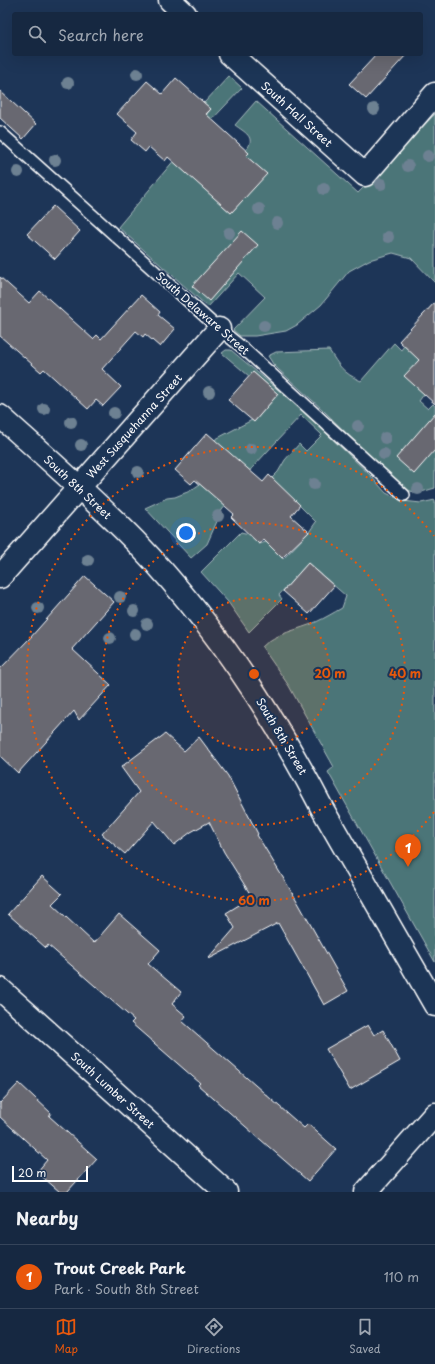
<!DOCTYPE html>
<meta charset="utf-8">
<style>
body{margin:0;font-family:"Playpen Sans",sans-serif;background:#1f3048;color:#f1f3f6}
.scale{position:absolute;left:12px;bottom:10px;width:76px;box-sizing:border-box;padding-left:4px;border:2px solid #fff;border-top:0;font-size:11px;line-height:14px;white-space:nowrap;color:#fff;-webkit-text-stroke:3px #1d3557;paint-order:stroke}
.you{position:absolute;left:186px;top:533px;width:14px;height:14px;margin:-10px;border:3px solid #fff;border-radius:50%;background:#1a73e8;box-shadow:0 0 0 6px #1a73e833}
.badge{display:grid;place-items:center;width:26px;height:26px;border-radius:50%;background:#ea580c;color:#fff;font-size:13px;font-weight:700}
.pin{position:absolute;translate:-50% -33px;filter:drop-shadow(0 1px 2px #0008)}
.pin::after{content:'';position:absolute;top:21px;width:14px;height:12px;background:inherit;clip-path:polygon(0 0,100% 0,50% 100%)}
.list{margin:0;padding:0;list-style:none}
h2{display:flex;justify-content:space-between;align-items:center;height:52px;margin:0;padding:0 16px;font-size:17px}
h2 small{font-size:13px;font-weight:400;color:#9ea6b1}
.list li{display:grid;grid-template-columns:26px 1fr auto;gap:12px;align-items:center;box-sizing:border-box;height:64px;padding:0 16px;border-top:1px solid #35445a}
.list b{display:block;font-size:15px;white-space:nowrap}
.list p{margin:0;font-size:13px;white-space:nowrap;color:#9ea6b1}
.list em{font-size:13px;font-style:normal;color:#9ea6b1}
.icon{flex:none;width:22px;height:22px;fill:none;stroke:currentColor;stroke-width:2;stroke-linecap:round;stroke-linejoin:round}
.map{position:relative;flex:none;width:435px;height:1192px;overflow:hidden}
.search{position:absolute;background:#162841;box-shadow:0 4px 16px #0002;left:12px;right:12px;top:12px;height:44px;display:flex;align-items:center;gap:10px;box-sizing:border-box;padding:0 14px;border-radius:4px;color:#9ea6b1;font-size:15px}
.sheet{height:116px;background:#162841}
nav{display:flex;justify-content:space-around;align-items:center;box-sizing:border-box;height:56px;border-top:1px solid #35445a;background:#162841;font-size:11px;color:#9ea6b1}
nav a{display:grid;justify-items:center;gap:2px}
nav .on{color:#ea580c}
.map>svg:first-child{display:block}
.green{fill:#4c7478;stroke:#a6babc}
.building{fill:#676771;stroke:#fff}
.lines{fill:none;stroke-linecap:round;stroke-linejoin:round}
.lane-casing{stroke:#fff;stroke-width:14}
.street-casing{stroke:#fff;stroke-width:25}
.secondary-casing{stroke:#fff;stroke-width:25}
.lane{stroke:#1d3557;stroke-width:11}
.street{stroke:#1d3557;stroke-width:22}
.secondary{stroke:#1d3557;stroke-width:22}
.tree{fill:#6d8192}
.ring{fill:none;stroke:#e8590c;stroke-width:2;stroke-dasharray:2 4}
.labels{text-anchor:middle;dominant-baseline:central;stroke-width:4;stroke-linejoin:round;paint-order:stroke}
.street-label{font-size:11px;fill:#fff;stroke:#1d3557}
.centre{fill:#e8590c;stroke:#1d3557;stroke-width:2}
.ring-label{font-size:12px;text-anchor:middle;font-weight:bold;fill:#e8590c;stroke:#1d3557;stroke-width:4;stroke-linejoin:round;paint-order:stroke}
</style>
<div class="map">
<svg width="435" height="1192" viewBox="0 0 435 1192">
<rect width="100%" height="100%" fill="#1d3557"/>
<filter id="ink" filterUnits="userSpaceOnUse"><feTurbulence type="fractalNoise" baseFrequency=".025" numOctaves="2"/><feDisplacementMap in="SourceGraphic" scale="8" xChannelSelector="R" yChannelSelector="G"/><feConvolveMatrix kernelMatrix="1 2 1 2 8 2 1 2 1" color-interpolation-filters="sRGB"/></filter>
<g filter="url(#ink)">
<!-- green -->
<path class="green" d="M 229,76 L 242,88 L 204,128 L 180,167 L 231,213 L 266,174 L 246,156 L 249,153 L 246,150 C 257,137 244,132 235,125 L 256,101 L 358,193 L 435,114 L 435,283 L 411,258 L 393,253 L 369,260 L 349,271 L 321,305 L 297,325 L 286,331 L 255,336 L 240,336 L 233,330 L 265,297 L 239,273 L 208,307 L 118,227 L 202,127 L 199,124 L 211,109 L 204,103 Z
M 394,343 L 401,350 L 404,346 L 420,360 L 427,390 L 419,401 L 428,409 L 433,404 L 435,406 L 435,488 L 418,493 L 403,489 L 323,410 L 279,370 L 273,364 L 268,356 L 276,352 L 329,350 C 339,366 343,373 361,381 Z
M 226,350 L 231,350 L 303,411 L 370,475 L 386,493 L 403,501 L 421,503 L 435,500 L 435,962 L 328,772 L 334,767 L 289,686 L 262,647 C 275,633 299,630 316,622 C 325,618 333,613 342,608 L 346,596 L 308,563 L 279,595 L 282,599 L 249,632 L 228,602 L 201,572 L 241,532 L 249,534 L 259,544 L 266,542 L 283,559 L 309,532 L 316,522 L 272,478 L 278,472 L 285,460 L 299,444 L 306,451 L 322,435 L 301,415 L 242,479 L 245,482 L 222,510 L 207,544 L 191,558 L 145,508 L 167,498 L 175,497 L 190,491 L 200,484 L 207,490 L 214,440 L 252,420 L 254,422 L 278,394 L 253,372 L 249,376 L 222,353 Z"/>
<!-- building -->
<path class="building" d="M 377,54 L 407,54 L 366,99 L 349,84 Z
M 176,78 L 211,109 L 206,114 L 249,153 L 246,156 L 267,174 L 231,213 L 168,157 L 165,161 L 149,147 L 145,152 L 131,140 L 137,132 L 117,114 L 147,81 L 162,94 Z
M 0,91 L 36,124 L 23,139 L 0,118 Z
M 53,206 L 80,231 L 55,259 L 27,234 Z
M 242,231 L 258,245 L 209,301 L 192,286 Z
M 0,277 L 29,303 L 40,291 L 93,339 L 97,335 L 101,339 L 141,295 L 160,312 L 158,315 L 175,329 L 160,347 L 145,334 L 143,337 L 136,331 L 102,369 L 121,387 L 103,406 L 96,400 L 88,409 L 44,369 L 41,372 L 0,336 Z
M 435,302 L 435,404 L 404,376 L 419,360 L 399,341 Z
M 253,372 L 278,394 L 254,422 L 228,400 Z
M 435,413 L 435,450 L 414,474 L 396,458 Z
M 207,433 L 263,482 L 269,475 L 300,505 L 291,516 L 309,532 L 282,558 L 263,539 L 259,544 L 231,517 L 234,514 L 195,480 L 191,484 L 175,470 Z
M 308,563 L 334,586 L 309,614 L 283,591 Z
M 85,576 L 114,602 L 72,649 L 111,685 L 79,720 L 74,711 L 18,773 L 0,756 L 0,669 L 30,638 Z
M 165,734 L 184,751 L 199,737 L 228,776 L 258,834 L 257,835 L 296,899 L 348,991 L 324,1005 L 278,923 L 209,959 L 209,958 L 235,928 L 226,913 L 252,897 L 224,852 L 209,822 L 191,832 L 174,845 L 154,821 L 125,854 L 102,834 L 139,792 L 121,767 Z
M 42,876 L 62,894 L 52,904 L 94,943 L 119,914 L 160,950 L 148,964 L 181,992 L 172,1004 L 186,1016 L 182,1021 L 304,1128 L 308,1124 L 336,1149 L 308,1181 L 198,1085 L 200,1083 L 131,1023 L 134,1020 L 48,945 L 46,948 L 8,914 Z
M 368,1025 L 374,1035 L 383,1030 L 400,1061 L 350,1090 L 326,1049 Z
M 19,1083 L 51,1113 L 49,1116 L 97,1159 L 67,1192 L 60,1192 L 37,1172 L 47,1160 L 0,1117 L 0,1103 Z"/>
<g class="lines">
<!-- lane casing -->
<g class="lane-casing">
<path id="lane" d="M 0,132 L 219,329 L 243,348 L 404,495"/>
</g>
<!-- street casing -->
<g class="street-casing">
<path id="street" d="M 170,0 L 185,14
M 230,54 L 365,175 L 435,94
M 0,577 L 219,329
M 0,989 L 226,1192
M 366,1192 L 435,1114"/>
</g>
<!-- secondary casing -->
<g class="secondary-casing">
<path id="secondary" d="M 0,416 C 46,457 92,497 135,541 C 212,621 272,711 323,810 L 435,1005"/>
</g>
<!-- lane -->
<use href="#lane" class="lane"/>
<!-- street -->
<use href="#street" class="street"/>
<!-- secondary -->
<use href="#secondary" class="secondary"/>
</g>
<!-- trees -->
<g class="tree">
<circle cx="137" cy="74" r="6"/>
<circle cx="68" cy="83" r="6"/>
<circle cx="374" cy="109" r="6"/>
<circle cx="428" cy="156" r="6"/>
<circle cx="55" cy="160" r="6"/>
<circle cx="408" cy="166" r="6"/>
<circle cx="18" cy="172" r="6"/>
<circle cx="381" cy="184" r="6"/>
<circle cx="324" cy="189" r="6"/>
<circle cx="259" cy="209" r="6"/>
<circle cx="277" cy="223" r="6"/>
<circle cx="229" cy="233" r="6"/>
<circle cx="388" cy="237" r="6"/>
<circle cx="264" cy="326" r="6"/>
<circle cx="209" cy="392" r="6"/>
<circle cx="44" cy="409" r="6"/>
<circle cx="114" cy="413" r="6"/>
<circle cx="71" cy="422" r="6"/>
<circle cx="358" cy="426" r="6"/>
<circle cx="385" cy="438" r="6"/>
<circle cx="81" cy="445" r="6"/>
<circle cx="251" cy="449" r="6"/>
<circle cx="384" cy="454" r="6"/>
<circle cx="138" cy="472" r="6"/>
<circle cx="314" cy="484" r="6"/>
<circle cx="418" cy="489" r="6"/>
<circle cx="218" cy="516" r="6"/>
<circle cx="88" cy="560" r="6"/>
<circle cx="120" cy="597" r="6"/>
<circle cx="38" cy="608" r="6"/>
<circle cx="134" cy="611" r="6"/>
<circle cx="147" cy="624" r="6"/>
<circle cx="135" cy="634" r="6"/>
<circle cx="110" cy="638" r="6"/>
</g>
</g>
<!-- distance rings -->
<circle cx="254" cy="674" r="76" fill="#e8590c" fill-opacity=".12"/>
<g class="ring">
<circle cx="254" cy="674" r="76"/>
<circle cx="254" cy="674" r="151"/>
<path d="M434 812A227 227 0 1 1 434 536"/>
</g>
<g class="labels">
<!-- street labels -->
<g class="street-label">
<text transform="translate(297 114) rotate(42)">South Hall Street</text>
<text transform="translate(203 313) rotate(41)">South Delaware Street</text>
<text transform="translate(134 426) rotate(-48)">West Susquehanna Street</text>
<text transform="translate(78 487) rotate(43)">South 8th Street</text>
<text transform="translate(282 736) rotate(59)">South 8th Street</text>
<text transform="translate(113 1090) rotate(42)">South Lumber Street</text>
</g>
</g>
<circle cx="254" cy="674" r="6" class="centre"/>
<g class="ring-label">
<text x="330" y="678">20 m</text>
<text x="405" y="678">40 m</text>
<text x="254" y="905">60 m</text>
</g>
</svg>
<div class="scale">20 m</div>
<div class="you"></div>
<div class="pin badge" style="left:408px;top:867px">1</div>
<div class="search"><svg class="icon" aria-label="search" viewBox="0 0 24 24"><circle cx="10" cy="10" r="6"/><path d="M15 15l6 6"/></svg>Search here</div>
</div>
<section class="sheet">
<h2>Nearby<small></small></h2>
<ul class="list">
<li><span class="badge">1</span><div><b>Trout Creek Park</b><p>Park · South 8th Street</p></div><em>110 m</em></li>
</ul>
</section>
<nav>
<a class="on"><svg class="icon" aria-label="map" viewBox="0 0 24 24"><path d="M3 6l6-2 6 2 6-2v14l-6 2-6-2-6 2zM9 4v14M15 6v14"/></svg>Map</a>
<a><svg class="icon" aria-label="directions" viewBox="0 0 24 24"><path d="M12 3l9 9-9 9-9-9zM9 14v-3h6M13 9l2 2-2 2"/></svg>Directions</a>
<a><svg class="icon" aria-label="saved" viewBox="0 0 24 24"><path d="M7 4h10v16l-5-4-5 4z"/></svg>Saved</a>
</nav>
